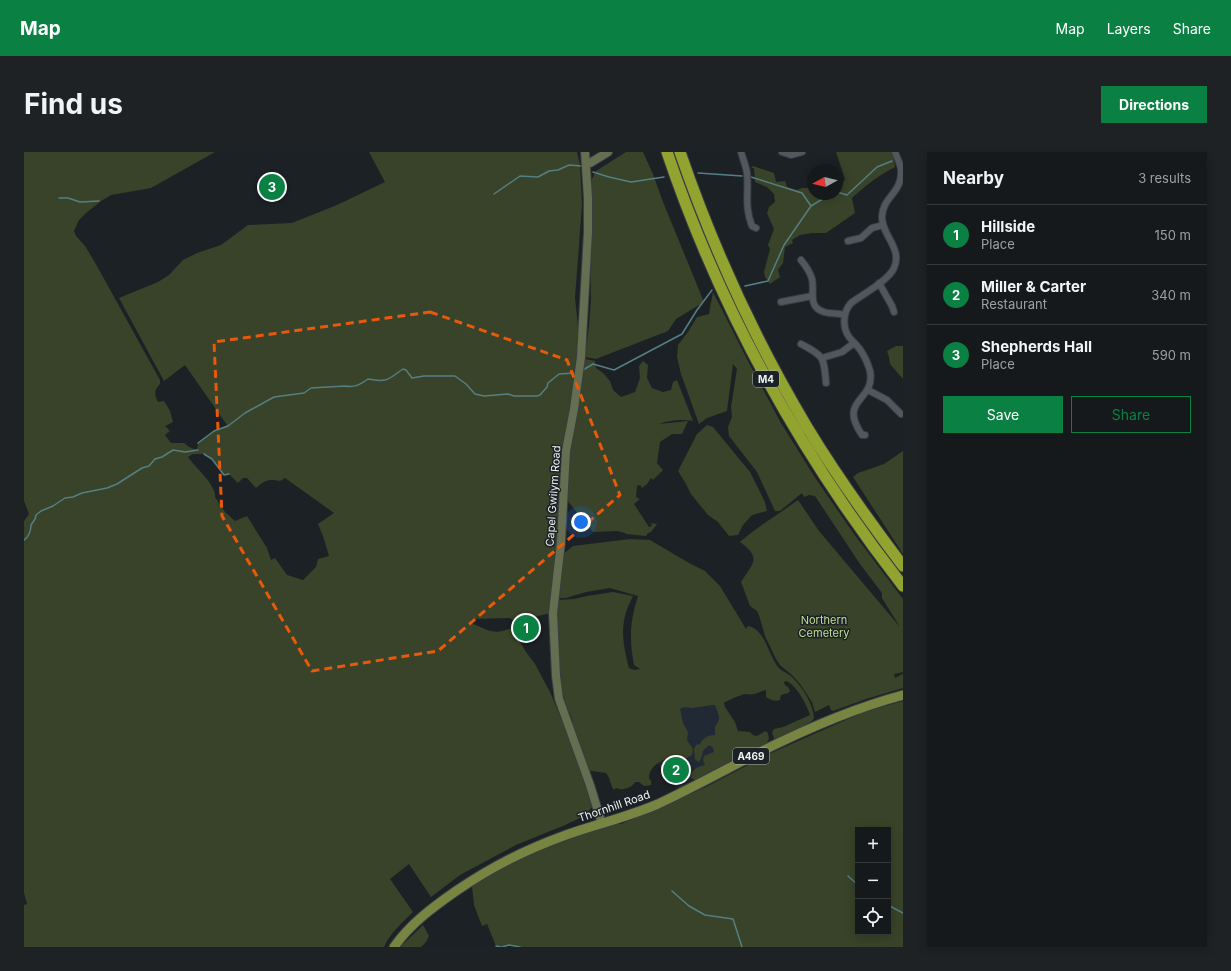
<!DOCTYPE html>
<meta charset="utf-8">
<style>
body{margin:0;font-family:Inter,sans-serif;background:#1e2225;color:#f1f3f6}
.controls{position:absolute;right:12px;bottom:12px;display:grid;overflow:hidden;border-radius:0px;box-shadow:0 2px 10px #0003}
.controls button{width:36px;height:36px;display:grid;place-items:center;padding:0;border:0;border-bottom:1px solid #34383b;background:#15191c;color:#f1f3f6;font:20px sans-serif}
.compass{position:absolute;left:783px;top:12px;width:36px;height:36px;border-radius:50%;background:#15191c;box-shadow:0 2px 10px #0003;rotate:262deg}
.you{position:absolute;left:557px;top:370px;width:14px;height:14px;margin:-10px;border:3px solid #fff;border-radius:50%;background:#1a73e8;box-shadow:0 0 0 6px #1a73e833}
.badge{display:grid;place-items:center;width:26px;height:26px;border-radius:50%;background:#0b8043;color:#fff;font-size:13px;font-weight:700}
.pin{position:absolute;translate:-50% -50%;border:2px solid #fff;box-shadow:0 1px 4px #0006}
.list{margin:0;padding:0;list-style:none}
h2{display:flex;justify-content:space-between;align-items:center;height:52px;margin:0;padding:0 16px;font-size:17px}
h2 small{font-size:13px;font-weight:400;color:#9da0a3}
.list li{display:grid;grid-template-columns:26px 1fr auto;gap:12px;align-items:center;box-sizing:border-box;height:60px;padding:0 16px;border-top:1px solid #34383b}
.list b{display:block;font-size:15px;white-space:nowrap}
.list p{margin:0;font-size:13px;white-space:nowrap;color:#9da0a3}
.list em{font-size:13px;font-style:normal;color:#9da0a3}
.actions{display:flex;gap:8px;padding:12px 16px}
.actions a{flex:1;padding:9px 0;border:1px solid #0b8043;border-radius:0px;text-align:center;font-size:14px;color:#0b8043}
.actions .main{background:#0b8043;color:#fff}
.icon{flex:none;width:22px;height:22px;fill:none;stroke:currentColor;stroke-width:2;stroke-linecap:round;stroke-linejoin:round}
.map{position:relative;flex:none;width:879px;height:795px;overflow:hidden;border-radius:0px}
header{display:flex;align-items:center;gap:24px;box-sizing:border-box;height:56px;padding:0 20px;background:#0b8043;color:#fff}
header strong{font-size:19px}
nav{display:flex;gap:22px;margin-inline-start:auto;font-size:14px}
.intro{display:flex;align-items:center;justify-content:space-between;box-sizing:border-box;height:96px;padding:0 24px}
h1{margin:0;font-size:28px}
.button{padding:10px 18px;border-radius:0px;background:#0b8043;color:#fff;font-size:14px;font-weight:700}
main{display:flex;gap:24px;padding:0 24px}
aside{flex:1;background:#15191c;border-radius:0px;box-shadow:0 2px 10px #0003}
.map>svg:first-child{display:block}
.built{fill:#212a34}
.green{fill:#384329;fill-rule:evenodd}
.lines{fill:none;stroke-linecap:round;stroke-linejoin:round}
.stream{stroke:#557f84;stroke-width:1.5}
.street-casing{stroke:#3a3d42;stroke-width:8}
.secondary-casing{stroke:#3a3d42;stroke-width:10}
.primary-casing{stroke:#3a3d42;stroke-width:11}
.highway-casing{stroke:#3a3d42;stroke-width:13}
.street{stroke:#52575d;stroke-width:6}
.secondary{stroke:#656e50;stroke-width:8}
.primary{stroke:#788542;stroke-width:9}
.highway{stroke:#92a330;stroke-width:11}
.marked{fill:none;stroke:#e8590c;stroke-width:3;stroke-dasharray:8 5;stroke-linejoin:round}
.labels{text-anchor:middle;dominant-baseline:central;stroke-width:3;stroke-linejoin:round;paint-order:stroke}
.shield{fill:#1c2126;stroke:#afb3b7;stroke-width:1}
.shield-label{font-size:10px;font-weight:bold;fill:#eef2f5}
.street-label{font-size:11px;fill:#eef2f5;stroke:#1c2126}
.park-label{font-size:11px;fill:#bfde93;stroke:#1c2126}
</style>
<header>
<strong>Map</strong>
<nav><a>Map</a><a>Layers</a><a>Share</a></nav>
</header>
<div class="intro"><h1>Find us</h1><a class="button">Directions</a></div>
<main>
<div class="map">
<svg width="879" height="795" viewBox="0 0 879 795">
<rect width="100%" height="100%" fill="#1c2126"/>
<!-- built -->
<path class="built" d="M 695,551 L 714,603 L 680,622 L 651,636 L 646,625 L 640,627 L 634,609 L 650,558 L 659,554 Z"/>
<!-- green -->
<path class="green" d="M 0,0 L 191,0 L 127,36 L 87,43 L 77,49 L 62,61 L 55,68 L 50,79 L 52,84 L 61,94 L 73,114 L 136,228 L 136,232 C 130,238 130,242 134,250 L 140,249 L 146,259 L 149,270 L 141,274 L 146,279 L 141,283 L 147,291 L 160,291 L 165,295 L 173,298 L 174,291 L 190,279 L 203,273 L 161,213 L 140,229 L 95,146 L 134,130 L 145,123 L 159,108 L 173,101 L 197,93 L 224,73 L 268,71 L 313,53 L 361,30 L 345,0 L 553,0 L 556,13 L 558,52 L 551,146 L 556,192 L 538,340 L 527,461 L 514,464 L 496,470 L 485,466 L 447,467 L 449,472 C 466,479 470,483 488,476 L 502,500 L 511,512 L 526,540 L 554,607 L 569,654 L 560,664 L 541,673 L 492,693 L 436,723 L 407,745 L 385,712 L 366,727 L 389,760 C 378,771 366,781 360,795 L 0,795 L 0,753 L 3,752 L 0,741 L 0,369 L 5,362 L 0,349 ZM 169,302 L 180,302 L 188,307 L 200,323 L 205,322 L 214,331 L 219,326 L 223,326 L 232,336 C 241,328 245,327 256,329 L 261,326 L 310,361 L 294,372 L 299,384 L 305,404 L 294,407 L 292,415 L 279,428 L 263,423 L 251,406 L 247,408 L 243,396 L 223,364 L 211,369 L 201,360 L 191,345 C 193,334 171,315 164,305 Z
M 602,0 L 619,0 L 629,22 L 639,50 L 680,150 L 652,167 L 644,179 L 572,207 L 561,205 L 565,174 L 567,147 L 566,101 L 569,69 L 567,49 L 568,27 L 572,19 Z
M 812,0 L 868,0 L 871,15 C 855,23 841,34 828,46 L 831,61 L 802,81 L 788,81 L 776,83 L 768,88 L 769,91 L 761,95 L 759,111 L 754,118 L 756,125 L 746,132 L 741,125 L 740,120 L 746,97 L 744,93 L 750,77 L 743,61 L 745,55 L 751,50 L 750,42 L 743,35 L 731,30 L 730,16 L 727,16 L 729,14 L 750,21 L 752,30 L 761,29 L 763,35 L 773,38 L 778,36 L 789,36 L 789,42 L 813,42 L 813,32 L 819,31 L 821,27 Z
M 689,140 L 727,215 L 757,271 L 792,327 L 830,382 L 879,447 L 879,520 L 870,522 L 871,526 L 879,522 L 879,536 L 842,547 L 809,559 L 807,558 L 805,553 L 791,560 L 788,550 L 776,532 L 769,524 L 756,513 L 752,507 L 741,484 L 735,463 L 733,459 L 726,454 L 717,430 C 729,411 738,406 716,390 L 717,389 C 734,374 755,362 774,348 L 795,379 L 876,475 L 858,446 L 858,441 L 836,412 L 791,344 L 785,343 L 780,345 L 778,341 L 756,359 L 751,359 L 733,320 L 705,284 L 704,275 L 708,265 L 707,255 L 713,217 L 709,212 L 703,259 L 683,266 L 675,272 L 657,222 L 653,205 L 654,193 L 664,180 L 673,165 L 685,162 Z
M 872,194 L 879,194 L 879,227 L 866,212 L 865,205 L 863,199 Z
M 561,207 L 571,209 L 572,216 L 579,221 L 586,229 L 589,238 L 597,245 L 611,240 L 616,226 L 615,214 L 619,209 L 624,213 L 623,226 L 628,236 L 639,240 L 647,238 L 649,230 L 653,228 L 669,269 C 658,267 646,268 635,272 L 664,269 L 658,282 L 648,282 L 636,290 L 633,311 L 639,318 L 629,328 L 627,326 L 623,332 L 618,336 L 616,333 L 613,334 L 612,345 L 616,347 L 610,352 L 625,375 L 628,374 L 627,371 L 633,372 L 627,380 L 624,381 L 622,384 L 602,382 L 601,381 L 593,379 L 569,380 L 542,347 L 545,302 L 556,244 Z
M 683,273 L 689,275 L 726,320 L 741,350 L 743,359 L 728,363 L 719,373 L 714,383 L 705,384 L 694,370 L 684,363 L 667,342 L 662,332 L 654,319 L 673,282 Z
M 879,299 L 879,402 L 829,325 L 834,321 L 860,312 Z
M 606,387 L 626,388 L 665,411 L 681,419 L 696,434 L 722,477 L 724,474 C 741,477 745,504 754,515 C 758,520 765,521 769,526 C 779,536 789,552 790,566 L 788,569 L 779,574 L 789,570 L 751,588 L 750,587 L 748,580 L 750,577 L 759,575 L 786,563 C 783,553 772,532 762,529 L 760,530 L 761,533 L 764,535 L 766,539 L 764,541 L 757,543 L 756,548 C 751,550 747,548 742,545 L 742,538 C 738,539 735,541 730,542 C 726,543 724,542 721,542 C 719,542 702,549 700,551 L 701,555 L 711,570 L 714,579 L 726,580 L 729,583 L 733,584 L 741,579 L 744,581 L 745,587 L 743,590 L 746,589 L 744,592 L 715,606 L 713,606 L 656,638 L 654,635 L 671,628 L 667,626 L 666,623 C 673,615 671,616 681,613 L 679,608 L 680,604 L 690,600 L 689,596 L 686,593 C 675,599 681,602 675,610 L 673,609 L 671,607 L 670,597 L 672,593 L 676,592 C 679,586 684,583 691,583 L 691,575 L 695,568 L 695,564 L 691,553 C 684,553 676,555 669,556 C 663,556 661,554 656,557 L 659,571 L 664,580 L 663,588 L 669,597 L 668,603 C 663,606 660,608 656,604 C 643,605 625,612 625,626 L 627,629 L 627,633 L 620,634 L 615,630 L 611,630 C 608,636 598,639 592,636 L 590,638 C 586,633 587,627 582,621 L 562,618 L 549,576 C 550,564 540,555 540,544 L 537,543 L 535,524 L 533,448 L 550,447 L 563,444 L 589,440 L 609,444 C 595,470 598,489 605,516 L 610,518 L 616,517 L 610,513 C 605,486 606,470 614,444 L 586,436 L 562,440 L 542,446 L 533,446 L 538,403 L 549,394 Z
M 879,549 L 879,795 L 496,795 L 485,793 L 478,795 L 472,794 L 463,772 L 458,774 L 450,753 L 448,734 C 491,703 541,688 591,671 L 597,672 L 682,635 L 745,602 L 799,578 L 840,560 ZM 834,678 L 864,678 L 864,780 L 834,780 Z
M 399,773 L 405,784 L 402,790 L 397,795 L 376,795 Z"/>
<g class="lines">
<!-- stream -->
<path class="stream" d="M 569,20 L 585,25 L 607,30 L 640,25
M 674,21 L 718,24
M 727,25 L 778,41 L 787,54
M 813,40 L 823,43 L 853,15 L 868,9
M 470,42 L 496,24 L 514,25 L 525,19 L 534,18 L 545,13 L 557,14
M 35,46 L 44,46 L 56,50 L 75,49
M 721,134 L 744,129 L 760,93 L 787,54 L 807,42
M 559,218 L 569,212 L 590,218 L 658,182 L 673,158 L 688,138
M 174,291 L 190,279 L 204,274 L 221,261 L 250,245 L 280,241 L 287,236 L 321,234 C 331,236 337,232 344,227 C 364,231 364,227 379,217 L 382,218 L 388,226 L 400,224 L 431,224 L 442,232 L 451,242 L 460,244 L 484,242 L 490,244 L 513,244 L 516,243 L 523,235 L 524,231 L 535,222 L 551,221
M 180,302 L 188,307 L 200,323 L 205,322
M 0,388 C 5,385 7,378 7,373 L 11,367 L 12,363 L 17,359 L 29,354 L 41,346 L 49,345 L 58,341 L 83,336 L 93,332 L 118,316 L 125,314 L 131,307 L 138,305 L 149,298 L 161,300 L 174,298
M 824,724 L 834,733
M 648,739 L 665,754 L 681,763 L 709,767 L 718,795
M 864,753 L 879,761
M 472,794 L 477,795
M 478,795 L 485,793 L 496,795"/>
<!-- street casing -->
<g class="street-casing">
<path id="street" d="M 717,0 C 719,7 722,14 723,21 C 725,41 720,54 728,74 L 732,76
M 758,0 L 767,3 L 778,0
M 824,89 L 837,86 L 848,76 L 859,73
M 777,108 C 782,114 786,120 788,127 C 791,139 783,155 800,160 C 806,162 814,161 821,163
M 855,131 L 868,154 L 870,160
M 757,150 L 788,144
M 777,192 C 800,204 800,205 802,231
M 798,206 L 818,200 L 830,191
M 844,238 L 863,248 L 877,262
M 841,283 L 838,283 C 813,246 852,250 846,219 C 844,212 841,205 837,199 C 834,194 829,190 825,185 C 818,175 819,160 827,151 C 839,142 864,129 870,116 C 879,96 857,83 858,64 C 859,44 879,41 877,17 C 876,11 873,6 871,0"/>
</g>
<!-- secondary casing -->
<g class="secondary-casing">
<path id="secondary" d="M 561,0 L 564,46 L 564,80 L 557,205 L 550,257 L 542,299 L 537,390 L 529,461 L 532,524 L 535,547 L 566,633 L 578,672
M 562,11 L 566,11 L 584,0"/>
</g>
<!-- primary casing -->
<g class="primary-casing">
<path id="primary" d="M 370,795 C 386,772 409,755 432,739 C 469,714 501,698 542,683 C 573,672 604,665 634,652 C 666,637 697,620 728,604 C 777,579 826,557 879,543"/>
</g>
<!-- highway casing -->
<g class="highway-casing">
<path id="highway" d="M 643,0 C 696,157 777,303 879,434
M 656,0 C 689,96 731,188 783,275 C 812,323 845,369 879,414"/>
</g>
<!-- street -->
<use href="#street" class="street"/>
<!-- secondary -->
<use href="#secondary" class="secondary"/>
<!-- primary -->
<use href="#primary" class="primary"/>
<!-- highway -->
<use href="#highway" class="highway"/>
</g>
<!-- marked area -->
<path class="marked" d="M 406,160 L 543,208 L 596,343 L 414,499 L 288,519 L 198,364 L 190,190 Z"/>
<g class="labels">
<!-- shield labels -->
<g class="shield">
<rect x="729" y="219" width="26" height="16" rx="3"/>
<rect x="709" y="596" width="36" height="16" rx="3"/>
</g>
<g class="shield-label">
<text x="742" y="227">M4</text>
<text x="727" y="604">A469</text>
</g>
<!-- street labels -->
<g class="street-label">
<text transform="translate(529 344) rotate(-86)">Capel Gwilym Road</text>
<text transform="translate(590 654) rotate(-19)">Thornhill Road</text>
</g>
<!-- park labels -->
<g class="park-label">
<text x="800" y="468">Northern<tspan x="800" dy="13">Cemetery</tspan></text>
</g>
</g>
</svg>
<div class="controls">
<button>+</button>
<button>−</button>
<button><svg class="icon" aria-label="locate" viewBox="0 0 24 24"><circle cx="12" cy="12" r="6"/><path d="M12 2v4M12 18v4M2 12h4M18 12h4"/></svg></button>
</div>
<svg class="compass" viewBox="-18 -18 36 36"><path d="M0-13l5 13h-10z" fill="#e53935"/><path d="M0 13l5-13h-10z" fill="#9da0a3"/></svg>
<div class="you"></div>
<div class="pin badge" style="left:502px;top:476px">1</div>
<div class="pin badge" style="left:652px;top:618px">2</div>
<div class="pin badge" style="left:248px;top:35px">3</div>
</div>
<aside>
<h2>Nearby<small>3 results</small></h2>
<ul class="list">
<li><span class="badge">1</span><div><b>Hillside</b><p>Place</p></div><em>150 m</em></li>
<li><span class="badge">2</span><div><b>Miller &amp; Carter</b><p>Restaurant</p></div><em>340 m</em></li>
<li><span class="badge">3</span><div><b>Shepherds Hall</b><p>Place</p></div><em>590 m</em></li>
</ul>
<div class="actions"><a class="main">Save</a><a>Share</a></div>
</aside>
</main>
